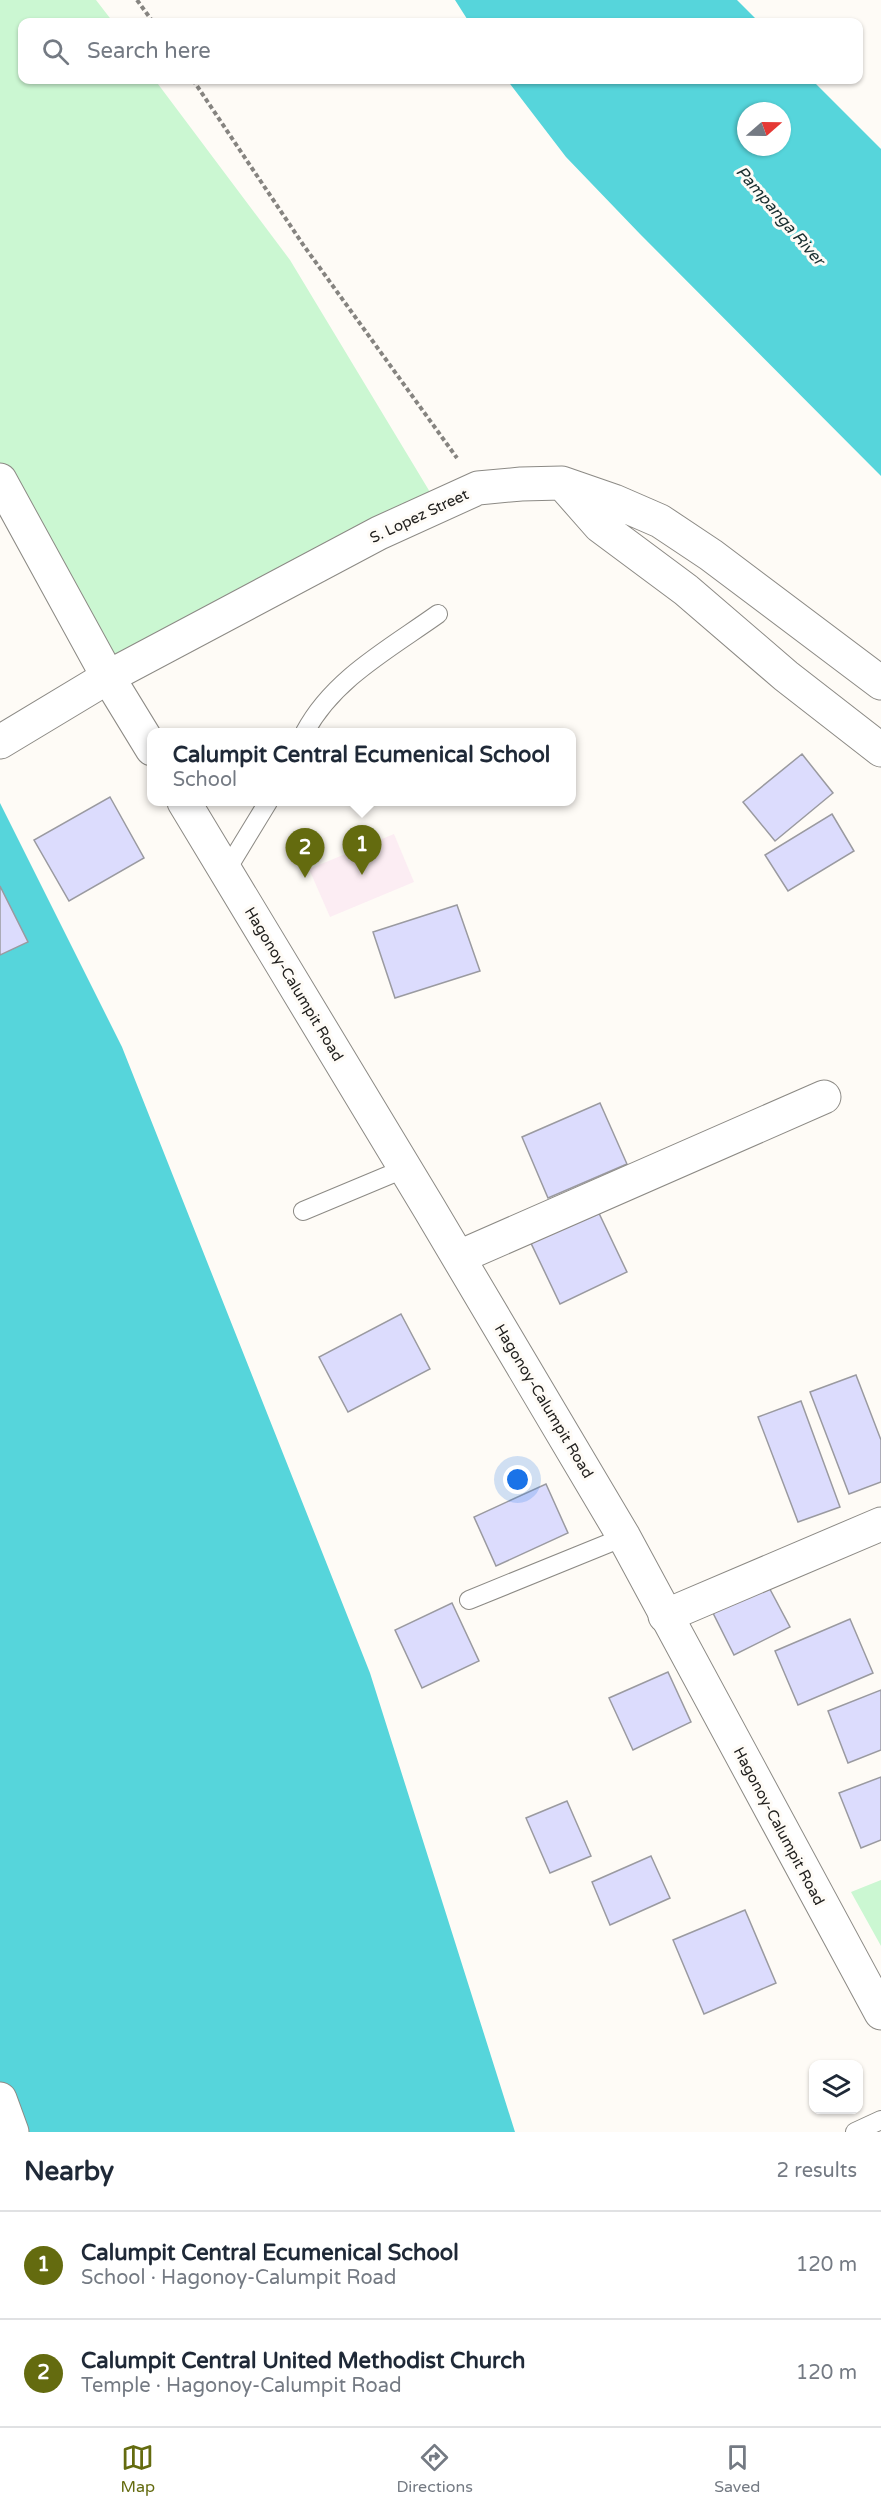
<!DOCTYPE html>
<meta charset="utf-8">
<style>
body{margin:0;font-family:"Varela Round",sans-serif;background:#f2f2f3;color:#1f2937}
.controls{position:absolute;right:18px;bottom:18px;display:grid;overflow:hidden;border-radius:12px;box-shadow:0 2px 4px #0004}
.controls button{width:54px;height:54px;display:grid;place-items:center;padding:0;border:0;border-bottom:2px solid #e0e1e3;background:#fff;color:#1f2937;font:30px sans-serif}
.compass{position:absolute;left:737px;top:102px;width:54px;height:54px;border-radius:50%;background:#fff;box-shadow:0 2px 4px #0004;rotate:70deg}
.you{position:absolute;left:518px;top:1480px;width:21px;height:21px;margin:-15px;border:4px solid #fff;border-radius:50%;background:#1a73e8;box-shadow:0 0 0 9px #1a73e833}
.badge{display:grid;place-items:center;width:39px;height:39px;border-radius:50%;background:#646b0f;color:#fff;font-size:20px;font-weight:700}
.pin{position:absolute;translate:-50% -50px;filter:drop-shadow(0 2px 3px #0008)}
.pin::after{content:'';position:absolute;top:32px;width:21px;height:18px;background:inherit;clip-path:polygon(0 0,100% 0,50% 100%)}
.popup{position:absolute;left:147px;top:728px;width:429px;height:78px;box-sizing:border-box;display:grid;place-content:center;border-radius:12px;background:#fff;filter:drop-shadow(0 2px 4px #0005);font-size:20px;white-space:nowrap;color:#747a83}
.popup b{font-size:22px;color:#1f2937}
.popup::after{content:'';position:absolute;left:50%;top:100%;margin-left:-12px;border:12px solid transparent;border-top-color:#fff}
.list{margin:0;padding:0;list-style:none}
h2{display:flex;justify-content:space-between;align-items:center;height:78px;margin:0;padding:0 24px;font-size:26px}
h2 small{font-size:20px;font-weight:400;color:#747a83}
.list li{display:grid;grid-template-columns:39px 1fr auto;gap:18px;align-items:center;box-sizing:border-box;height:108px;padding:0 24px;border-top:2px solid #e0e1e3}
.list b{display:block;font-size:22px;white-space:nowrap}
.list p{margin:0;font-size:20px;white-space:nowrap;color:#747a83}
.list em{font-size:20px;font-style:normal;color:#747a83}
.icon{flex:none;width:33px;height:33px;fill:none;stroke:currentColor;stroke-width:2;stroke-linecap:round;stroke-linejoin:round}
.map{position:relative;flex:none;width:881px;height:2132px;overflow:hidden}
.search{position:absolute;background:#fff;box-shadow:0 2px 4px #0004;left:18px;right:18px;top:18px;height:66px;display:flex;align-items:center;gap:15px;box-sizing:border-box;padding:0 21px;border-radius:12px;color:#747a83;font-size:22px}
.sheet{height:294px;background:#fff}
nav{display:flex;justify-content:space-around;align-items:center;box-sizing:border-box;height:84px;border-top:2px solid #e0e1e3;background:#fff;font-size:16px;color:#747a83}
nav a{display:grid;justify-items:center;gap:3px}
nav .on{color:#646b0f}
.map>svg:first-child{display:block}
.education{fill:#fcedf3}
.green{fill:#cbf7d2}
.water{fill:#56d5db;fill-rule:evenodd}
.building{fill:#dcdcfd;stroke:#9a9aa0;stroke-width:1.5}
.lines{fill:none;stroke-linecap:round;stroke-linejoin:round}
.service-casing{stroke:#8c8a85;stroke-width:20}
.minor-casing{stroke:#8c8a85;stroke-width:35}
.secondary-casing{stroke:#8c8a85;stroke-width:35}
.path{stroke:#868480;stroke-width:4;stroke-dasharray:4.5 3;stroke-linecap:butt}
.service{stroke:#fff;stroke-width:18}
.minor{stroke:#fff;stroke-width:33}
.secondary{stroke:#fff;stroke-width:33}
.labels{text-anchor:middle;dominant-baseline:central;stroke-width:6;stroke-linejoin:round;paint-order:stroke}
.street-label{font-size:15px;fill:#22211f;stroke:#fefbf6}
.water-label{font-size:16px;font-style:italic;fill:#172d2e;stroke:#fefbf6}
</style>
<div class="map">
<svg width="881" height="2132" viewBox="0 0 881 2132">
<rect width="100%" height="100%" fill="#fefbf6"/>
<!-- education -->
<path class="education" d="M 394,834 L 414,882 L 330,917 L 309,869 Z"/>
<!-- green -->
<path class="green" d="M 0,0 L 96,0 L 113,22 L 22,22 L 22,80 L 155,80 L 290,260 L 439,507 L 119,674 L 0,473 Z
M 881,1880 L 881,1946 L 851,1892 Z"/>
<!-- water -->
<path class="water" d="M 455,0 L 737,0 L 759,22 L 469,22 Z
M 507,80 L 812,80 L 881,149 L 881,476 L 640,234 L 566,157 ZM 746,111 L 782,111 L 782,147 L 746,147 Z
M 0,803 L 122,1047 L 370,1673 L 515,2132 L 0,2132 Z"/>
<!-- building -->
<path class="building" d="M 802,754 L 833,793 L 775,841 L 743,802 Z
M 110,797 L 144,858 L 69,901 L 34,840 Z
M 832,814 L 854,851 L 788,891 L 765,855 Z
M 0,886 L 28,942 L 0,955 Z
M 457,905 L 480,971 L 395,998 L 373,932 Z
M 600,1103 L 627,1164 L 548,1198 L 522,1137 Z
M 596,1207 L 627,1272 L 560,1304 L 529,1239 Z
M 401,1314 L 430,1369 L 348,1412 L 319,1357 Z
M 856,1375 L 881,1440 L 881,1482 L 849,1494 L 810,1392 Z
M 801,1401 L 840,1507 L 798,1522 L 758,1417 Z
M 546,1484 L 568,1533 L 496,1566 L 474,1517 Z
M 764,1578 L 790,1627 L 734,1655 L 710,1607 Z
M 452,1603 L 479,1661 L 422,1688 L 395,1630 Z
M 850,1619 L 873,1673 L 798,1705 L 775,1651 Z
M 668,1672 L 691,1722 L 633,1750 L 609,1698 Z
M 881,1690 L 881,1750 L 848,1763 L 828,1711 Z
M 881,1777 L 881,1840 L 861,1848 L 839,1793 Z
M 567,1801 L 591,1856 L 550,1873 L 526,1818 Z
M 651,1856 L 670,1898 L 610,1925 L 592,1882 Z
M 745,1910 L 776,1983 L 704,2014 L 673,1940 Z"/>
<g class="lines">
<!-- service casing -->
<g class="service-casing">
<path id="service" d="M 305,732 C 333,679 389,649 438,614
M 226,871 L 268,802
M 303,1211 L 406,1168
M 469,1600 L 624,1537
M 855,2132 L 881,2120"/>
</g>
<!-- minor casing -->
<g class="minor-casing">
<path id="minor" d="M 563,484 L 600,526 L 686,590 L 786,676 L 881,750
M 0,742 L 108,677 L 379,533 L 478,488 L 521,484 L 562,483 L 614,501 L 660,521 L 711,555 L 881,683
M 459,1257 L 824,1097
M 665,1616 L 881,1524
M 0,2099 L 12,2132"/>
</g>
<!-- secondary casing -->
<g class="secondary-casing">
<path id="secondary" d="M 0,480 L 108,677 L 152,749
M 184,802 L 429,1208 L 624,1537 L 881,2013"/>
</g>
<!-- path -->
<path class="path" d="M 137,0 L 153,22
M 193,80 L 304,246 L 457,458"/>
<!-- service -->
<use href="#service" class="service"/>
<!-- minor -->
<use href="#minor" class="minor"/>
<!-- secondary -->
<use href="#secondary" class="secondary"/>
</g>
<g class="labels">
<!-- street labels -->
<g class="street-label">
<text transform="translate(419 516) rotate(-25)">S. Lopez Street</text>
<text transform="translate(294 984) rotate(59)">Hagonoy-Calumpit Road</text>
<text transform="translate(544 1401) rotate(59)">Hagonoy-Calumpit Road</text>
<text transform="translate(779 1826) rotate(62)">Hagonoy-Calumpit Road</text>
</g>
<!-- water labels -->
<g class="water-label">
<text transform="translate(780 216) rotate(49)">Pampanga River</text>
</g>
</g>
</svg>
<div class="controls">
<button><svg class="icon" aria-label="layers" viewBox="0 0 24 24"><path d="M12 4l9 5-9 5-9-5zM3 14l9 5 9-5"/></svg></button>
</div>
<svg class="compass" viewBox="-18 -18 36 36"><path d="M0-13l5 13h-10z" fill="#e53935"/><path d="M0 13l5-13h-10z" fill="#747a83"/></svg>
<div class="you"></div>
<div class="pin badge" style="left:362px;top:875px">1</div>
<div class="popup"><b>Calumpit Central Ecumenical School</b>School</div>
<div class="pin badge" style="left:305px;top:878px">2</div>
<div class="search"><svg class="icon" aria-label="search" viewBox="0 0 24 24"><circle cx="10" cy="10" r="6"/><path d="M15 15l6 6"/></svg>Search here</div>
</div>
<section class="sheet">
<h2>Nearby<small>2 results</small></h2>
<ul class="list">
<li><span class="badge">1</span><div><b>Calumpit Central Ecumenical School</b><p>School · Hagonoy-Calumpit Road</p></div><em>120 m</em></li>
<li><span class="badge">2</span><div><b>Calumpit Central United Methodist Church</b><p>Temple · Hagonoy-Calumpit Road</p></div><em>120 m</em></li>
</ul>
</section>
<nav>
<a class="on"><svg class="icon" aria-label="map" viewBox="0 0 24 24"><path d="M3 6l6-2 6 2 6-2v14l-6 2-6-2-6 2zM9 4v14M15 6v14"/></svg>Map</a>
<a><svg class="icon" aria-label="directions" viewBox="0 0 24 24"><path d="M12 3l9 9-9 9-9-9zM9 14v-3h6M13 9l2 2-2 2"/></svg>Directions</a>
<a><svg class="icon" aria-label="saved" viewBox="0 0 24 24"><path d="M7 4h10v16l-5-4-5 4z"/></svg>Saved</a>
</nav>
